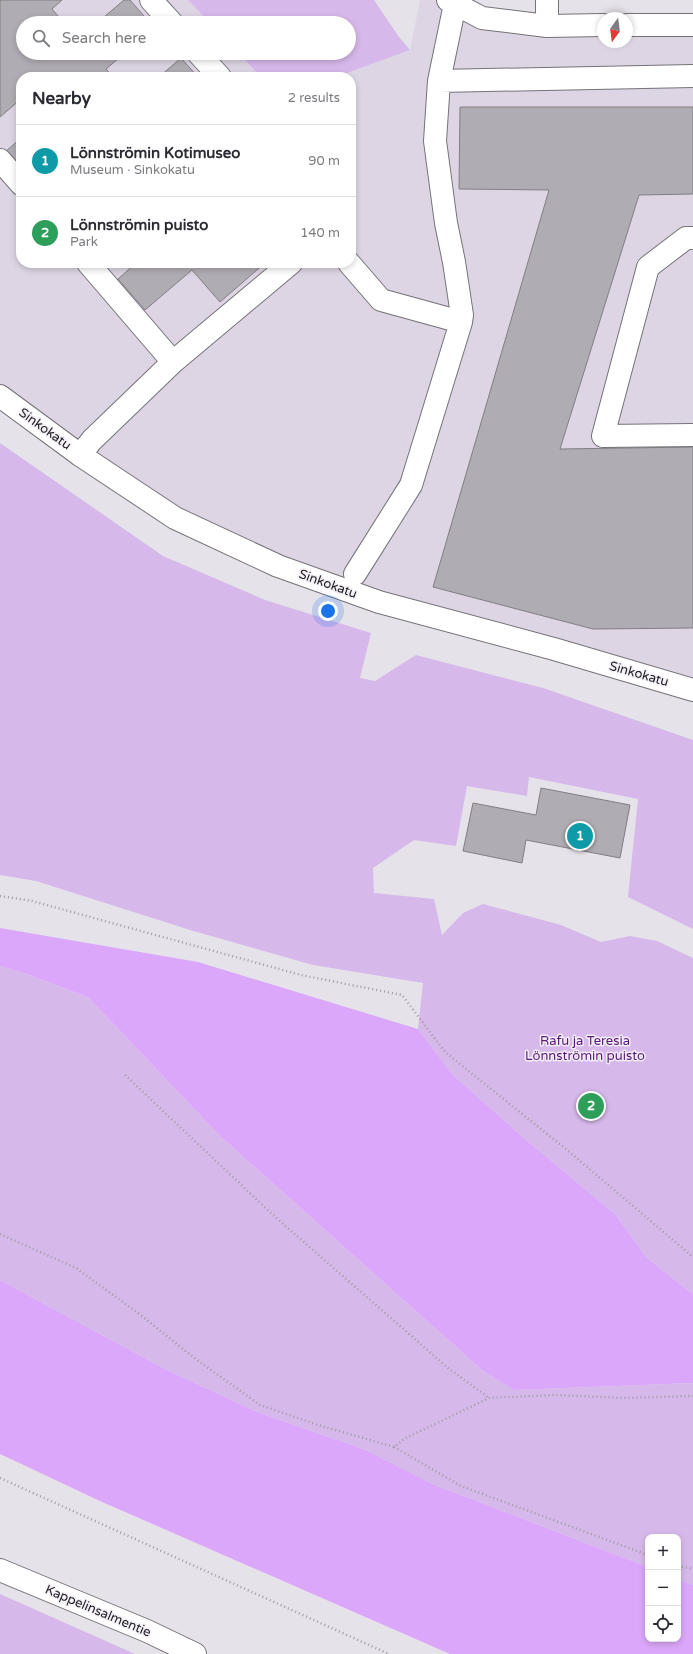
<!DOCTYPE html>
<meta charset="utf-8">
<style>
body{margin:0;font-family:"Varela Round",sans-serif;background:#f7f7f7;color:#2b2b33}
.controls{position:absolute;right:12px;bottom:12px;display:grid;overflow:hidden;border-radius:8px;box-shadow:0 2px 6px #0003}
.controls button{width:36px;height:36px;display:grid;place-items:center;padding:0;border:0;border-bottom:1px solid #e1e1e2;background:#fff;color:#2b2b33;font:20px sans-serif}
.compass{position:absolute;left:597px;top:12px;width:36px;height:36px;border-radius:50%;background:#fff;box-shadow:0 2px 6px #0003;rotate:194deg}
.you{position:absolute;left:328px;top:611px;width:14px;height:14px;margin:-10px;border:3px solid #fff;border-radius:50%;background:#1a73e8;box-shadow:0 0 0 6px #1a73e833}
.badge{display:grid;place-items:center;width:26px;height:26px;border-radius:50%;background:#2e654c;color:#fff;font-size:13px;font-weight:700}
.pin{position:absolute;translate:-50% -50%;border:2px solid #fff;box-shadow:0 1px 4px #0006}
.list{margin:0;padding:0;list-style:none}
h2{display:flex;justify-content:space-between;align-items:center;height:52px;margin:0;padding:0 16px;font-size:17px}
h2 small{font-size:13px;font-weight:400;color:#7c7c81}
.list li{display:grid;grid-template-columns:26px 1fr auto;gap:12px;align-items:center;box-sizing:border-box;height:72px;padding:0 16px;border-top:1px solid #e1e1e2}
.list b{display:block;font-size:15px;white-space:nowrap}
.list p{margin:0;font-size:13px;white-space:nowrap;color:#7c7c81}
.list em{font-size:13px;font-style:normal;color:#7c7c81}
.icon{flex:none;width:22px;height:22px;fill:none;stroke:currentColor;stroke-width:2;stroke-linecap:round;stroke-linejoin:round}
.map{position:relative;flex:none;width:693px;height:1654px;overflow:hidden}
.search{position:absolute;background:#fff;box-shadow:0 2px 6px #0003;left:16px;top:16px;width:340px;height:44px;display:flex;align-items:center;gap:10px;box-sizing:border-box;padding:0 14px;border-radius:22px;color:#7c7c81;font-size:15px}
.panel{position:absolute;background:#fff;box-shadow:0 2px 6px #0003;left:16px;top:72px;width:340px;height:196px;border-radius:16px}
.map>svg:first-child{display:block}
.built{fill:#ddd5e3}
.green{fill:#d7b8eb}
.water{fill:#dba7fa}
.building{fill:#b0acb3;stroke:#827e84}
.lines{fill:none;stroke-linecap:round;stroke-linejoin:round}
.minor-casing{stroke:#757278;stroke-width:24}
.major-casing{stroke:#757278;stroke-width:24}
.path{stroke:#9f9ca2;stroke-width:2.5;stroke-dasharray:1 3;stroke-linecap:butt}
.minor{stroke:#fff;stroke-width:22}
.major{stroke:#fff;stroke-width:22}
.labels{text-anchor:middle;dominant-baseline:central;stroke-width:3;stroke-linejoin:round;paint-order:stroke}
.street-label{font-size:13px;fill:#1f1d20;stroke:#f3eff6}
.park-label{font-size:13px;fill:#5a1878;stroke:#f3eff6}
</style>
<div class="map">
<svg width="693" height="1654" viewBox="0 0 693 1654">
<rect width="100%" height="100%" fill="#e6e2e9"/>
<!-- built -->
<path class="built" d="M 0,0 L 188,0 L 210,23 L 23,23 L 23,53 L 238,53 L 261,77 L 21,77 L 21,263 L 351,263 L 351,77 L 336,77 L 410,50 L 420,0 L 448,0 L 455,4 L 603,25 L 603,42 L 627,42 L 627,25 L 693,25 L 693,690 L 379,602 L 175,518 L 0,396 Z"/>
<!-- green -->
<path class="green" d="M 188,0 L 374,0 L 399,37 L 410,50 L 336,77 L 261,77 L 238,53 L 349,53 L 349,23 L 210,23 Z
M 0,443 L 163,556 L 265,600 L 371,633 L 360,678 L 375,681 L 416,655 L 543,688 L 693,740 L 693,929 L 628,897 L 638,799 L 529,777 L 527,796 L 467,786 L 456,846 L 414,840 L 373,868 L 374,893 L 434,899 L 442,935 L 463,913 L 483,904 L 561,925 L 601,942 L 630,936 L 657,941 L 693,958 L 693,1294 L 647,1258 L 616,1215 L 524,1138 L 453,1075 L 418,1029 L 423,983 L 313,965 L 190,930 L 36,881 L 0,875 Z
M 0,966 L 21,972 L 88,997 L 220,1136 L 482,1370 L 516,1390 L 693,1383 L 693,1585 L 678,1579 L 678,1537 L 648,1537 L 648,1567 L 435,1485 L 366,1450 L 260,1413 L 169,1371 L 0,1280 Z
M 0,1594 L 135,1654 L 0,1654 Z"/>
<!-- water -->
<path class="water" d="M 0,928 L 198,962 L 418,1029 L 453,1075 L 524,1138 L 616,1215 L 647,1258 L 693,1294 L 693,1383 L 515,1390 L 482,1370 L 220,1136 L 88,997 L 21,972 L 0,966 Z
M 0,1280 L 169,1371 L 260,1413 L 366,1450 L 435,1485 L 648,1567 L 648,1639 L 678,1639 L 678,1579 L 693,1585 L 693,1654 L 450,1654 L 100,1501 L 0,1454 Z"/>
<!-- building -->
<path class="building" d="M 0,0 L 62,0 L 52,9 L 64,23 L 23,23 L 23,53 L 125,53 L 106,69 L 113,77 L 21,77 L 21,99 L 0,117 Z
M 124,0 L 130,0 L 150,23 L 97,23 Z
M 181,58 L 198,77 L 159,77 Z
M 460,107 L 693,107 L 693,194 L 639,195 L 560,449 L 693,447 L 693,628 L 593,629 L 433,587 L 549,190 L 459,189 Z
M 21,138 L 21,171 L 5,152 Z
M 136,263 L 265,263 L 220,302 L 192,270 L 145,310 L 118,279 Z
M 541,788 L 630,805 L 620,858 L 526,840 L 522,863 L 463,851 L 473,803 L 536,815 Z"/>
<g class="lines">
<!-- minor casing -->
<g class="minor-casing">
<path id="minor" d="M 151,0 L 172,23
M 448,0 L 482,18 L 547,26 L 603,25
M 627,25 L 693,25
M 547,26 L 547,0
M 198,53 L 220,77
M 439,81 L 693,76
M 0,160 L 21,184
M 693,238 L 686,238 L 648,267 L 603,436 L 693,435
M 88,263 L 173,362
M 349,263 L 381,300 L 461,322
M 80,455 L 92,440 L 173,362 L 291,263
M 355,574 L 411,485 L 461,322 L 462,315 L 454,262 L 446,223 L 435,141 L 439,81 L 455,4
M 0,1570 L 147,1631 L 195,1654"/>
</g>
<!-- major casing -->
<g class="major-casing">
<path id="major" d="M 0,396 L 80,455 L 175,518 L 278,566 L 379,602 L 554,649 L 693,690"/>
</g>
<!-- path -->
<path class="path" d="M 0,896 L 32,901 L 301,975 L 402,995 L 445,1052 L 567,1150 L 693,1257
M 125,1075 L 274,1216 L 448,1368 L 489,1398
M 0,1234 L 76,1268 L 138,1313 L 193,1357 L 260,1405 L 318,1425 L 394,1447 L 404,1439 L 489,1398 L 555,1395 L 624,1398 L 693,1396
M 394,1447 L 461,1486 L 648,1555
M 0,1478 L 389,1654
M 678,1566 L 693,1569"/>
<!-- minor -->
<use href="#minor" class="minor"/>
<!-- major -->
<use href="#major" class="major"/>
</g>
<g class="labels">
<!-- street labels -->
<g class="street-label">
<text transform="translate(45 429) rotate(36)">Sinkokatu</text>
<text transform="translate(328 584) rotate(20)">Sinkokatu</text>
<text transform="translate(639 674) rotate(16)">Sinkokatu</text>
<text transform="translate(98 1611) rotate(23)">Kappelinsalmentie</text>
</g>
<!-- park labels -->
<g class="park-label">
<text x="585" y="1041">Rafu ja Teresia<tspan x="585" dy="15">Lönnströmin puisto</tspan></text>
</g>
</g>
</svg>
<div class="controls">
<button>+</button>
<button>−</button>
<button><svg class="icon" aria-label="locate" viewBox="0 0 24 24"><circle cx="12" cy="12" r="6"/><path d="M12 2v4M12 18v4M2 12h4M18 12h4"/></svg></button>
</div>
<svg class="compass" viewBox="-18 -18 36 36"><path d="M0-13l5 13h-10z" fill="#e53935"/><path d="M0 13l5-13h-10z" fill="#7c7c81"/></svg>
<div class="you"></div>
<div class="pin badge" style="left:580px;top:836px;background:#0f9aa8">1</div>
<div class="pin badge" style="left:591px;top:1106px;background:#2e9e5b">2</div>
<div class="search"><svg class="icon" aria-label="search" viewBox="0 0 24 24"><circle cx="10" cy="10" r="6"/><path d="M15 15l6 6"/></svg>Search here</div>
<section class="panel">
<h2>Nearby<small>2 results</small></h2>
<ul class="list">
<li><span class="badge" style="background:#0f9aa8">1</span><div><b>Lönnströmin Kotimuseo</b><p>Museum · Sinkokatu</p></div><em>90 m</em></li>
<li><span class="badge" style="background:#2e9e5b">2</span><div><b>Lönnströmin puisto</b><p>Park</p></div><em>140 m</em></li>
</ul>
</section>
</div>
